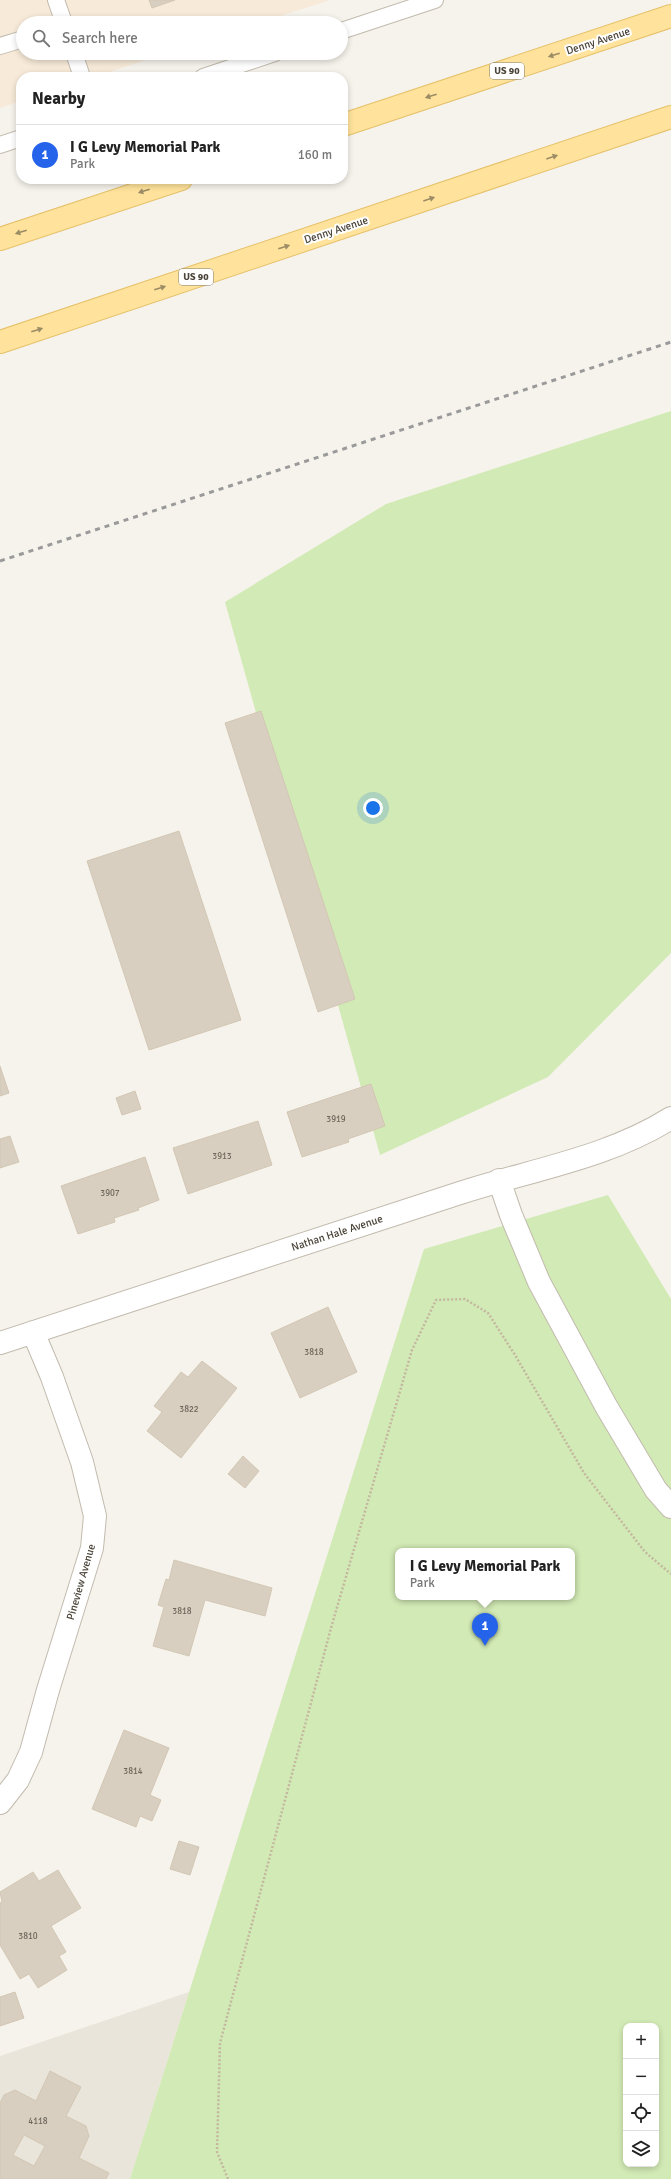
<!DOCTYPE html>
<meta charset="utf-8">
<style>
body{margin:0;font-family:Signika,sans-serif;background:#f2f2f2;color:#222}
.controls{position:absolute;right:12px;bottom:12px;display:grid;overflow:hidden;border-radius:8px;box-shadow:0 2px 6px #0003}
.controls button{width:36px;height:36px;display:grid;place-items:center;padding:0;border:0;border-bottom:1px solid #e0e0e0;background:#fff;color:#222;font:20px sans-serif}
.you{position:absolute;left:373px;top:808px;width:14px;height:14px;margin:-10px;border:3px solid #fff;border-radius:50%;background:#1a73e8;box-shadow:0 0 0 6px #1a73e833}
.badge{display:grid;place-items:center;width:26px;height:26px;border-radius:50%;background:#2563eb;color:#fff;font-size:13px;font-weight:700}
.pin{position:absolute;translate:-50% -33px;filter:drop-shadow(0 1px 2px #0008)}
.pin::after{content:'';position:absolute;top:21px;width:14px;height:12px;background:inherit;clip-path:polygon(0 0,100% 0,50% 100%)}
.popup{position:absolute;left:395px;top:1548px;width:180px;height:52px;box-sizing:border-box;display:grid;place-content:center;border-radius:8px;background:#fff;filter:drop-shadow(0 1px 3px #0005);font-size:13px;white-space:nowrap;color:#767676}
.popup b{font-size:15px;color:#222}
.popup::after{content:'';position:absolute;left:50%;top:100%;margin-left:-8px;border:8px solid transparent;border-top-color:#fff}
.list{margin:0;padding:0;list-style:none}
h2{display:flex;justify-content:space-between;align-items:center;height:52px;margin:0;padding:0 16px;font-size:17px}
h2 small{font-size:13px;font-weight:400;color:#767676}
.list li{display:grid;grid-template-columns:26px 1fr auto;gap:12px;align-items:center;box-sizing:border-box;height:60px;padding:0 16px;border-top:1px solid #e0e0e0}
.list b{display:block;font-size:15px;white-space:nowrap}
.list p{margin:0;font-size:13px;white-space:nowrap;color:#767676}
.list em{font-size:13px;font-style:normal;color:#767676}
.icon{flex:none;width:22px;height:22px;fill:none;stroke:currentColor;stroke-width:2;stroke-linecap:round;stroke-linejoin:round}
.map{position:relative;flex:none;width:671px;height:2179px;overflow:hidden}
.search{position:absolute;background:#fff;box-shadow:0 2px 6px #0003;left:16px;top:16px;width:332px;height:44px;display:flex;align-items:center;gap:10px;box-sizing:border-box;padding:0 14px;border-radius:22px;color:#767676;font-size:15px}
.panel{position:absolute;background:#fff;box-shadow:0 2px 6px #0003;left:16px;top:72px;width:332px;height:112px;border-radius:16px}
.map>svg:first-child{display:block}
.residential{fill:#eae5da}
.commercial{fill:#f7ead8}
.green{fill:#d2eab5;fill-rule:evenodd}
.building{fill:#d8cfc1;stroke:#d3c7b4;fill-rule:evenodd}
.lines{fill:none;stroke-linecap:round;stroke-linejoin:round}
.service-casing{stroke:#c2bbae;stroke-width:18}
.minor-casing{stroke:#c2bbae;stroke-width:24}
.primary-casing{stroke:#e6c16a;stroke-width:24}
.path{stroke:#c4b79f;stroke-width:2.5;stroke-dasharray:2 2;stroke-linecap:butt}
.service{stroke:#fff;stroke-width:16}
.minor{stroke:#fff;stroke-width:22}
.primary{stroke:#ffe39c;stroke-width:22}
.rail{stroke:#9a9a9a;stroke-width:3;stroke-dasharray:5 5;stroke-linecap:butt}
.oneway{fill:#9c8c66}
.labels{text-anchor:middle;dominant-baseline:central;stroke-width:4;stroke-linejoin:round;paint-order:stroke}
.number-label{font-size:9px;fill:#6e675b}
.shield{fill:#fff;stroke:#817c74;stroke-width:1}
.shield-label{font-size:10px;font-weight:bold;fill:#4b4439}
.street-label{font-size:11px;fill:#4b4439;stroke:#fff}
</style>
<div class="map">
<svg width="671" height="2179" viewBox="0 0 671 2179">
<rect width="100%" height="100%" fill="#f6f3ec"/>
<!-- residential -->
<path class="residential" d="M 189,1992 L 130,2179 L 0,2179 L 0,2056 Z"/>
<!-- commercial -->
<path class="commercial" d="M 0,0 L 330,0 L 259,23 L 23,23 L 23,53 L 167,53 L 94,77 L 21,77 L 21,101 L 0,108 Z"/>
<!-- green -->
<path class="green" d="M 671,411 L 671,953 L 548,1077 L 380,1155 L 225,602 L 386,504 Z
M 608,1195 L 671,1299 L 671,2179 L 130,2179 L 424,1249 ZM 398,1551 L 572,1551 L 572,1597 L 398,1597 ZM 626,2026 L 656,2026 L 656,2164 L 626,2164 Z"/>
<!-- building -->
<path class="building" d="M 149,0 L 175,0 L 152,8 Z
M 261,711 L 355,999 L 318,1012 L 225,723 Z
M 179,831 L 241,1020 L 149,1050 L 87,861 Z
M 0,1066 L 9,1093 L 0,1096 Z
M 371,1084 L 385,1126 L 348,1139 L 349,1142 L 302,1157 L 287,1112 Z
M 135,1091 L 141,1109 L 122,1115 L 116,1098 Z
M 258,1121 L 272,1165 L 188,1194 L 173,1148 Z
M 10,1136 L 19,1162 L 0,1168 L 0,1139 Z
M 145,1157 L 159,1200 L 138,1208 L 139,1210 L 114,1218 L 115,1222 L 78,1234 L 61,1186 Z
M 328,1307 L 357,1372 L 300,1398 L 271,1333 Z
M 202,1361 L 237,1388 L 181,1458 L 147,1431 L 162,1412 L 154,1406 L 181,1372 L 188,1377 Z
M 243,1456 L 259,1471 L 245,1488 L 228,1474 Z
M 174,1560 L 272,1588 L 265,1616 L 205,1600 L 189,1656 L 153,1646 L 164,1607 L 158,1605 L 166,1579 L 169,1580 Z
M 124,1730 L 169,1748 L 150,1795 L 161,1800 L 152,1821 L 140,1816 L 136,1827 L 92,1809 Z
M 179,1841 L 199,1847 L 190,1875 L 170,1869 Z
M 58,1870 L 81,1908 L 51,1926 L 66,1952 L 59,1956 L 67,1970 L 38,1988 L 29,1974 L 20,1979 L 0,1945 L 0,1903 L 2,1902 L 0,1892 L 33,1872 L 39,1881 Z
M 15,1992 L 24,2018 L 0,2026 L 0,1997 Z
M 50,2071 L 81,2087 L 66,2116 L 86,2126 L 89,2136 L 79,2158 L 109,2173 L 106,2179 L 0,2179 L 0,2103 L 4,2095 L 15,2090 L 36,2101 ZM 24,2135 L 45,2146 L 34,2166 L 13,2155 Z"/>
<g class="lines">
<!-- service casing -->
<g class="service-casing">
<path id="service" d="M 56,0 L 64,23
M 341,31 L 435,0
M 0,46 L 23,39
M 74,53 L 82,77
M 203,77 L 275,53
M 0,145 L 21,138"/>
</g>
<!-- minor casing -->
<g class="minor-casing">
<path id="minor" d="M 499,1180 L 511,1215 L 539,1282 L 606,1406 L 656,1490 L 671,1507
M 0,1343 C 153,1293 307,1243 460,1193 C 530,1170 608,1158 671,1118
M 0,1803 L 18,1780 L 31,1752 L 48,1690 L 92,1548 L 95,1516 L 82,1462 L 52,1377 L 33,1332"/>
</g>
<!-- primary casing -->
<g class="primary-casing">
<path id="primary" d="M 343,125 L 671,16
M 0,239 L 181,179
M 0,342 L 671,117"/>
</g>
<!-- path -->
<path class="path" d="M 228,2179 L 217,2152 L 220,2043 L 331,1628 L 412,1350 L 436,1300 L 465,1299 L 488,1313 L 515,1355 L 584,1473 L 645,1552 L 671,1574"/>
<!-- service -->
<use href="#service" class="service"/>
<!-- minor -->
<use href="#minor" class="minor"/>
<!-- primary -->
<use href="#primary" class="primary"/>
<!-- rail -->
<path class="rail" d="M 0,561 L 671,342"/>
</g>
<!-- one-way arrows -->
<defs><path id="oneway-solid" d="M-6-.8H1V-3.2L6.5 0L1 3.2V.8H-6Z"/></defs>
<g class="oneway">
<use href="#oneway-solid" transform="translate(554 55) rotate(162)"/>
<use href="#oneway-solid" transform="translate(431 96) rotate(162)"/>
<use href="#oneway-solid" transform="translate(552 157) rotate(-19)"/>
<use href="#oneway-solid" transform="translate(144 191) rotate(162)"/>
<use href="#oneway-solid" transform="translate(429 199) rotate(-19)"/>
<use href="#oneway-solid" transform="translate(21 232) rotate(162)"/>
<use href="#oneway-solid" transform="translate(284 247) rotate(-18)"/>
<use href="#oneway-solid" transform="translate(160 288) rotate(-18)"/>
<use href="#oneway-solid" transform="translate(37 330) rotate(-18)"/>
</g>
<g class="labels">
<!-- number labels -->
<g class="number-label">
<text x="336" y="1119">3919</text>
<text x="222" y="1156">3913</text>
<text x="110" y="1193">3907</text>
<text x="314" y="1352">3818</text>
<text x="189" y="1409">3822</text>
<text x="182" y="1611">3818</text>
<text x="133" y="1771">3814</text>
<text x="28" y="1936">3810</text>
<text x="38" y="2121">4118</text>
</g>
<!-- shield labels -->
<g class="shield">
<rect x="490" y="63" width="34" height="16" rx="3"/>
<rect x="179" y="269" width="34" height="16" rx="3"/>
</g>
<g class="shield-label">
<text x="507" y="71">US 90</text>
<text x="196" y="277">US 90</text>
</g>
<!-- street labels -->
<g class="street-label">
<text transform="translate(598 41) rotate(-18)">Denny Avenue</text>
<text transform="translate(336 230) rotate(-18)">Denny Avenue</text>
<text transform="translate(337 1233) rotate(-18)">Nathan Hale Avenue</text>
<text transform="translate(81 1582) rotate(-74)">Pineview Avenue</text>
</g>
</g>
</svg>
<div class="controls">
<button>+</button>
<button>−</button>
<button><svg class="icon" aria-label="locate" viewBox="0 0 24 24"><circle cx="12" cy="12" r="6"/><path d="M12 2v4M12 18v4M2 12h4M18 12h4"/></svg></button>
<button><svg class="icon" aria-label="layers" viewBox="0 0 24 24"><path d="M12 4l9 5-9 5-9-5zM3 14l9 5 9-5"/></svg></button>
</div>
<div class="you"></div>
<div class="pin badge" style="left:485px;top:1646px">1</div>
<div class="popup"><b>I G Levy Memorial Park</b>Park</div>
<div class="search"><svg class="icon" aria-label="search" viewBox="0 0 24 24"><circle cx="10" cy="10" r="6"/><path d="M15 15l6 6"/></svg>Search here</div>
<section class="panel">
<h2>Nearby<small></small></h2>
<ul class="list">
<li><span class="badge">1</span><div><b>I G Levy Memorial Park</b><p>Park</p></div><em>160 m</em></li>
</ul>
</section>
</div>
